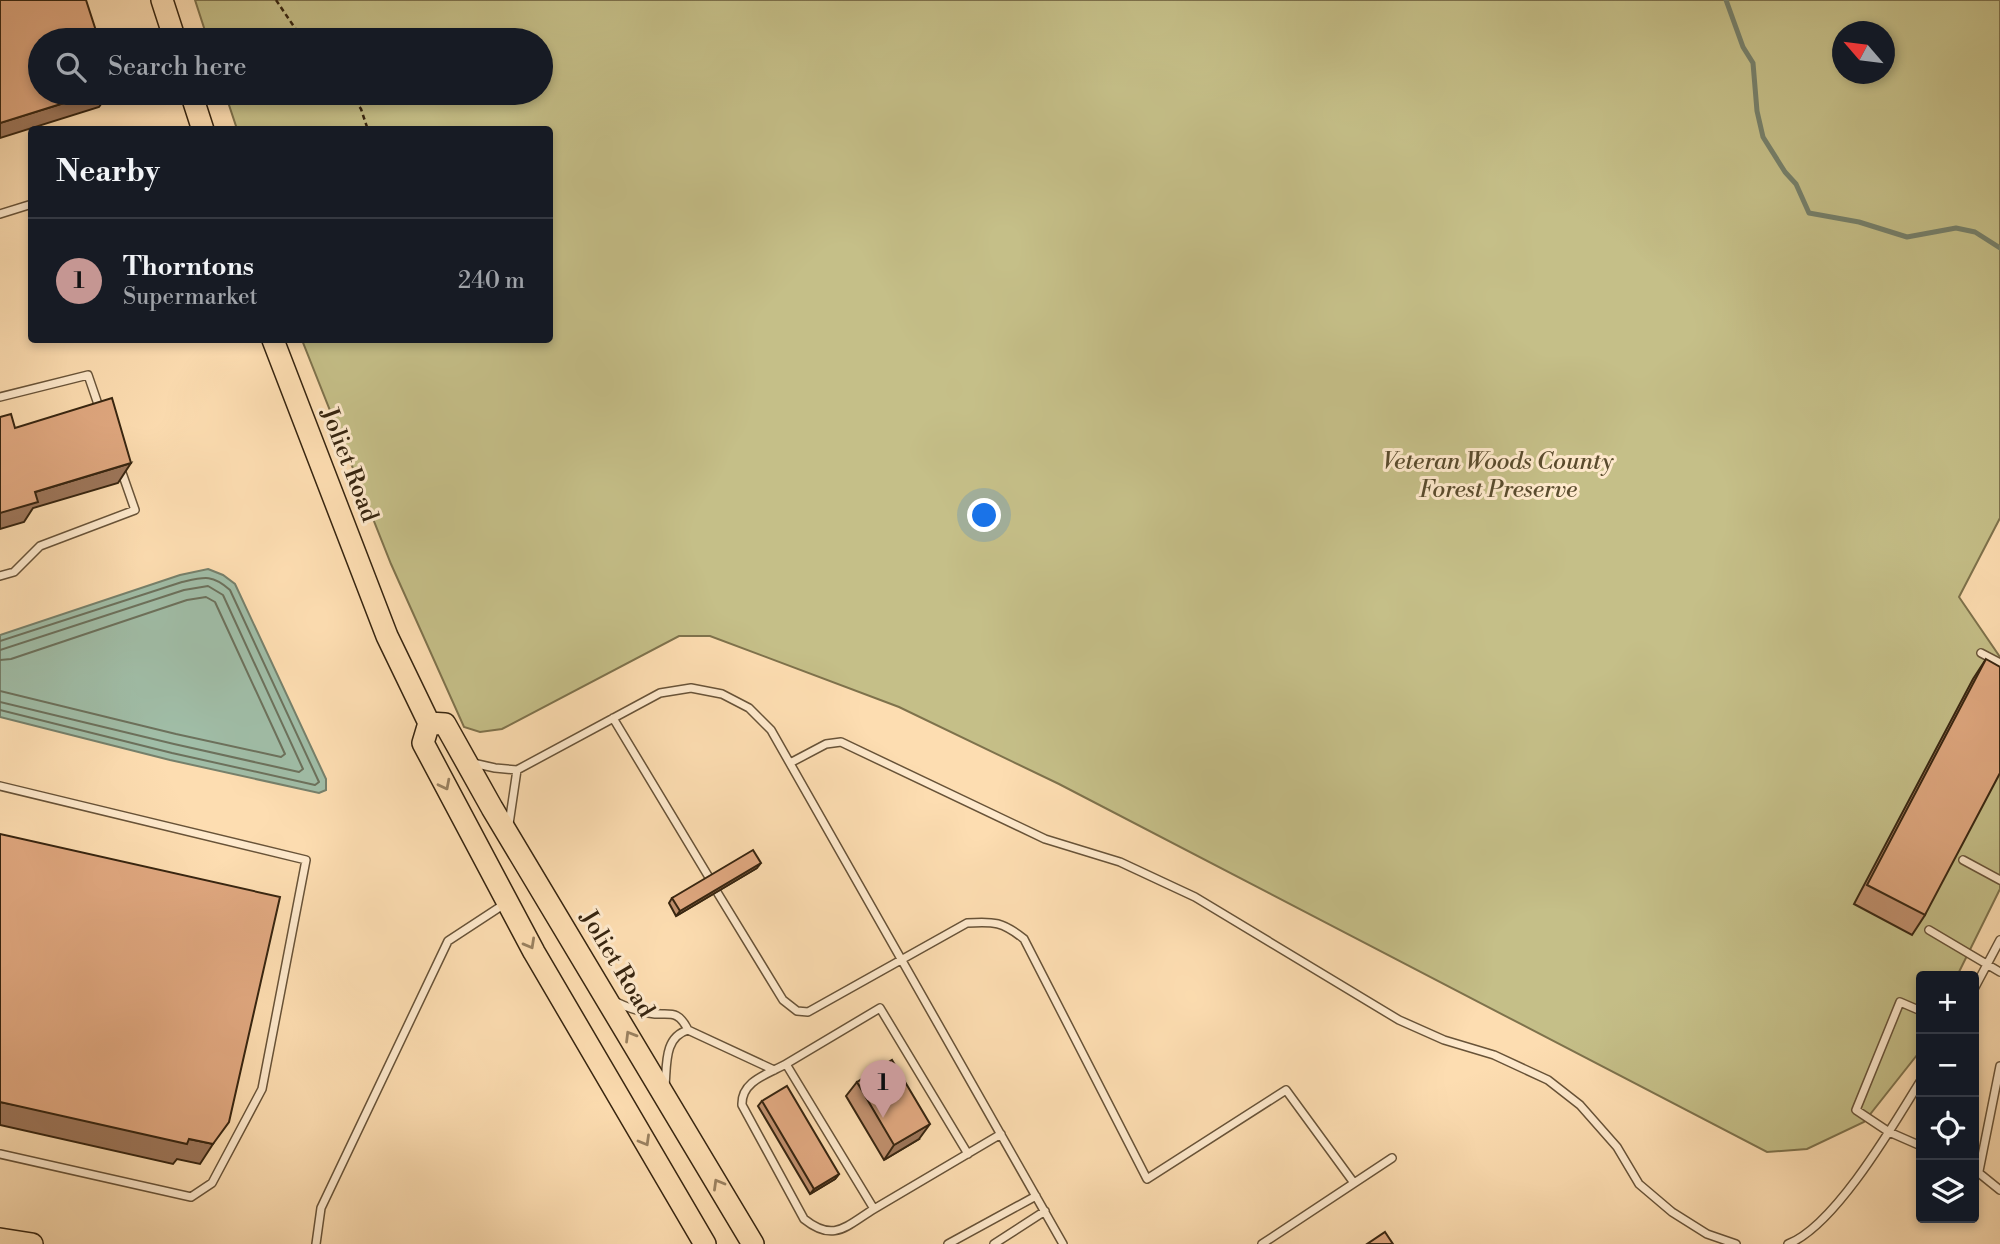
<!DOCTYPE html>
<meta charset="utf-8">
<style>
body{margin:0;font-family:"Libre Bodoni",serif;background:#242831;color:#f1f3f6}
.controls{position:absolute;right:21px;bottom:21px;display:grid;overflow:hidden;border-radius:7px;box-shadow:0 4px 10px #0003}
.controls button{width:63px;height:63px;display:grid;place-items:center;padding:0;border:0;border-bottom:2px solid #363941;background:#171b24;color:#f1f3f6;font:35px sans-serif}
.compass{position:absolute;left:1832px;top:21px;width:63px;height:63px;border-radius:50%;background:#171b24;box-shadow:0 4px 10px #0003;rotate:298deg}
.you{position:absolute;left:985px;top:516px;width:24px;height:24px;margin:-18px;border:5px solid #fff;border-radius:50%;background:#1a73e8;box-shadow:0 0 0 10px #1a73e833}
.badge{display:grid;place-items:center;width:46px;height:46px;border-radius:50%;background:#c59692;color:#111;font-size:23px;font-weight:700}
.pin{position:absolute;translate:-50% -58px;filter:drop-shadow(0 2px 4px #0008)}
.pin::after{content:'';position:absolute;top:37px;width:24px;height:21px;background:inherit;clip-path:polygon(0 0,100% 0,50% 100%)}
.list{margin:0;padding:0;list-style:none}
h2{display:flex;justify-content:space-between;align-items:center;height:91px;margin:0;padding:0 28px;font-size:30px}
h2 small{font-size:23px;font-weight:400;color:#9ea1a6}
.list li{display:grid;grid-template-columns:46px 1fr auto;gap:21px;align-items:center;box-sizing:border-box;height:126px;padding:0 28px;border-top:2px solid #363941}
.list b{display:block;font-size:26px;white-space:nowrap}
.list p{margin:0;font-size:23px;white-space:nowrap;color:#9ea1a6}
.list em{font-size:23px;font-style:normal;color:#9ea1a6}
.icon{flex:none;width:38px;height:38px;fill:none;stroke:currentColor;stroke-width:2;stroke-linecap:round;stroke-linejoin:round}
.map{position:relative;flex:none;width:2000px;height:1244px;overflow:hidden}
.search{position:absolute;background:#171b24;box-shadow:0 4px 10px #0003;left:28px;top:28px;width:525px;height:77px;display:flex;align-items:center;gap:18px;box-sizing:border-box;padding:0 24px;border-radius:38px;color:#9ea1a6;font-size:26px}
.panel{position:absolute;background:#171b24;box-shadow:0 4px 10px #0003;left:28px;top:126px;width:525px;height:217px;border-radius:7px}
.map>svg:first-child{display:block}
.green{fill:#c5bf88;stroke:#7e724c;stroke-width:2;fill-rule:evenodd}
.water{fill:#a0bda7;stroke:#76806b;stroke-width:2}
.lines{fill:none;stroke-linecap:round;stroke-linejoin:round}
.shore{stroke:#6c715c;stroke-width:2}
.stream{stroke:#76806b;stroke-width:5}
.service-casing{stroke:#685338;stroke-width:10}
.primary-casing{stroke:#372510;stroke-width:24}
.path{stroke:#372510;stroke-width:2.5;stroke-dasharray:5 3.5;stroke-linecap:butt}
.service{stroke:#fee9cc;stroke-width:7}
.primary{stroke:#fdddb1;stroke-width:21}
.wall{fill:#c1906e;stroke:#372510;stroke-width:2}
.shaded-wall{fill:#9d765a;stroke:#372510;stroke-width:2}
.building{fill:#e0a880;stroke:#372510;stroke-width:2}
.oneway{stroke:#9a8160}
.labels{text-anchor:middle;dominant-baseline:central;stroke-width:6;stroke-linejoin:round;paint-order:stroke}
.park-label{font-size:24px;font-style:italic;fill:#5a4c2e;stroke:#fee9cc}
.street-label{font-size:24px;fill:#372510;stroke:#fee9cc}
</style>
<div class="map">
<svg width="2000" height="1244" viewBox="0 0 2000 1244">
<rect width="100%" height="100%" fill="#fdddb1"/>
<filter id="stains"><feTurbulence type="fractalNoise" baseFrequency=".00286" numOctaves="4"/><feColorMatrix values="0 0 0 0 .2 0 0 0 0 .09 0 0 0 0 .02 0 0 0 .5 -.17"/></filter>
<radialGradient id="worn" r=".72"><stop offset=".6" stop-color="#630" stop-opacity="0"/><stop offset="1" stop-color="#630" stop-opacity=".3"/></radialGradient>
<!-- green -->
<path class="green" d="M 195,0 L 2000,0 L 2000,518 L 1959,597 L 2000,657 L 2000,889 L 1957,976 L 1921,976 L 1921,1047 L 1917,1055 L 1864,1122 L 1807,1149 L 1767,1152 L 1059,784 L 899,707 L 710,636 L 679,636 L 502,729 L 480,732 L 464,727 L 391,564 L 302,340 L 550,340 L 550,130 L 237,129 L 225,93 L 541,93 L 541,40 L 208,40 ZM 1842,32 L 1884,32 L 1884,74 L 1842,74 Z"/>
<!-- water -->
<path class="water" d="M 208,569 L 223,575 L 235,584 L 326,779 L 326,790 L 319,793 L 170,760 L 0,717 L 0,635 L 180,575 Z"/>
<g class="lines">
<!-- shore -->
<path class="shore" d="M 0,641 L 182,582 C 204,577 212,574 230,590 L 319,782 L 315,785 L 172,753 L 0,710
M 0,650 L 184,590 L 208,586 L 223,595 L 303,769 L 299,772 L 174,744 L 0,702
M 0,660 L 11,659 L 187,600 L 206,597 L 215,602 L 285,754 L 281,757 L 176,734 L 0,691"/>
<!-- stream -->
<path class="stream" d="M 1726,0 L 1743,47 L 1753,63 L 1757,111 L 1763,137 L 1785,172 L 1796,184 L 1809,213 L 1859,222 L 1907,237 L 1956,228 L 1975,232 L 2000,248"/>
<!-- service casing -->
<g class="service-casing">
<path id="service" d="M 0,214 L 32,204
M 0,397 L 88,375 L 100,410
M 0,576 L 14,572 L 40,546 L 135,510 L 120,467
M 1981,653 L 2000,663
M 613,718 L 710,879
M 473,763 L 495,768 L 517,770 L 660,693 L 691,688 L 722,694 L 749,708 L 771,730 L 1063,1244
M 790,763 L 826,744 L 841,742 L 1045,839 L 1120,862 L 1195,897 L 1399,1020 L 1444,1040 L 1494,1055 L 1548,1080 L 1580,1105 L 1617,1147 L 1639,1184 L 1672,1212 L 1707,1234 L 1736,1244
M 0,786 L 306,860 L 262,1089 L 212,1183 L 191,1197 L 0,1154
M 509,824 L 517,770
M 1963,860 L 2000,880
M 717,892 L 783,1000 L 797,1011 L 808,1012 L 967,923 C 994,921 1003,922 1024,939 L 1147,1179 L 1286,1090 L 1354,1183
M 1929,930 L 2000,972
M 1974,989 L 2000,940
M 616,1002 C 626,1007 638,1011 649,1013 C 668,1017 677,1007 688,1030 L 774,1070
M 1921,1011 L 1900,1002 L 1856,1110 L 1889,1132 L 1921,1146
M 786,1064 C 768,1074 741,1081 742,1105 L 804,1219 C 834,1243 846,1226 874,1209
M 665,1086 C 667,1064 664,1037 688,1030
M 968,1154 L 880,1008 L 786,1064 L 874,1209 L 1001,1134
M 1974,1169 L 2000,1190
M 1979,1171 L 2000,1066
M 316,1244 L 321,1208 L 448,941 L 506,903
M 948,1244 L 1036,1196
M 994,1244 L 1045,1211
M 1262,1244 L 1392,1158
M 1788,1244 C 1835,1226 1894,1124 1921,1080"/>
</g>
<!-- primary casing -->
<g class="primary-casing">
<path id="primary" d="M 162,0 L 175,40
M 191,93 L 203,130
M 273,340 L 387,636 L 429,723 L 423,743 L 534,952 L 705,1244
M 429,723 L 445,724 L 492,808 L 753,1244
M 0,1239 L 32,1244"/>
</g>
<!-- path -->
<path class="path" d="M 276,0 L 303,40
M 350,93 L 361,109 L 368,130"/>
<!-- service -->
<use href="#service" class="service"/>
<!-- primary -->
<use href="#primary" class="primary"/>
</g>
<!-- wall -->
<path class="wall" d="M 1986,659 L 1925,915 L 1912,935 L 1854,904 L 1973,679 Z
M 757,868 L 676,916 L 669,903 L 672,898 Z
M 857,1082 L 919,1139 L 884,1160 L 846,1096 Z
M 762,1101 L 839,1174 L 835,1179 L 810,1194 L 758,1106 Z"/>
<!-- shaded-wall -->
<path class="shaded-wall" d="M 96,93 L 109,93 L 99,107 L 0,138 L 0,123 Z
M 131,463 L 118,483 L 33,508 L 24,522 L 0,529 L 0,513 L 35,492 Z
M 761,863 L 757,868 L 676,916 L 680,911 Z
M 0,1102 L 189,1139 L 213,1144 L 200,1164 L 177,1159 L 173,1164 L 0,1125 Z
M 930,1124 L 919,1139 L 884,1160 L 894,1145 Z
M 839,1174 L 835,1179 L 810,1194 L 814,1189 Z"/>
<!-- building -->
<path class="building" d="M 0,0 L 86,0 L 99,40 L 40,40 L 40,93 L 96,93 L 0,123 Z
M 112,398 L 131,463 L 35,492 L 38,502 L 0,513 L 0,417 L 11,414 L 15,428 Z
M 1986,659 L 2000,667 L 2000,773 L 1925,915 L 1867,885 Z
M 0,834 L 280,897 L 229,1122 L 213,1144 L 189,1139 L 187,1144 L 0,1102 Z
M 753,850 L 761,863 L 680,911 L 672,898 Z
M 892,1060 L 930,1124 L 894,1145 L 857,1082 Z
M 787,1086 L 839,1174 L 814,1189 L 762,1101 Z
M 1385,1232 L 1393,1244 L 1367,1244 Z"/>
<!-- one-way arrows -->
<defs><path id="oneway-chevron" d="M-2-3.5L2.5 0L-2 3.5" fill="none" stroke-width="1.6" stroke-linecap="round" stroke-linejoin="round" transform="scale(1.75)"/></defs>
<g class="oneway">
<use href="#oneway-chevron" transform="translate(445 785) rotate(63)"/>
<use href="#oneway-chevron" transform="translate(530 944) rotate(61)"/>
<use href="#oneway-chevron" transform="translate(630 1036) rotate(-121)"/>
<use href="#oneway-chevron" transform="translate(645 1141) rotate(60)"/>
<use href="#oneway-chevron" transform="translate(718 1184) rotate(-120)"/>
</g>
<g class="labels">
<!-- park labels -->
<g class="park-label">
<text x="1498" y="462">Veteran Woods County<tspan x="1498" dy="28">Forest Preserve</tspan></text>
</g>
<!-- street labels -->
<g class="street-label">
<text transform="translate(349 465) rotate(69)">Joliet Road</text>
<text transform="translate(617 964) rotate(59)">Joliet Road</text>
</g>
</g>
<rect width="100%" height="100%" filter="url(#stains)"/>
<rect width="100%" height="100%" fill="url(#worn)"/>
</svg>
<div class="controls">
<button>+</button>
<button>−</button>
<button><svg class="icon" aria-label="locate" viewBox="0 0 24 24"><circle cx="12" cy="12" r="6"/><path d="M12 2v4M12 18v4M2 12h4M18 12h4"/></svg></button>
<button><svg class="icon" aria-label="layers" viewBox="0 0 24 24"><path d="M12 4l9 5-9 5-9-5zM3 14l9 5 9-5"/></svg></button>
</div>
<svg class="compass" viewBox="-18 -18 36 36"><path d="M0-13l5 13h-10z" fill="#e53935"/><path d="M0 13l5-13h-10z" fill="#9ea1a6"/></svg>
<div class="you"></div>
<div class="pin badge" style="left:883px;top:1118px">1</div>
<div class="search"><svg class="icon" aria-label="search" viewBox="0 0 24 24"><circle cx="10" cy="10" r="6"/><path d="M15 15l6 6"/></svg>Search here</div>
<section class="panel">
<h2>Nearby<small></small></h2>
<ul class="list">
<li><span class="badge">1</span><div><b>Thorntons</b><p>Supermarket</p></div><em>240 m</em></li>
</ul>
</section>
</div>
